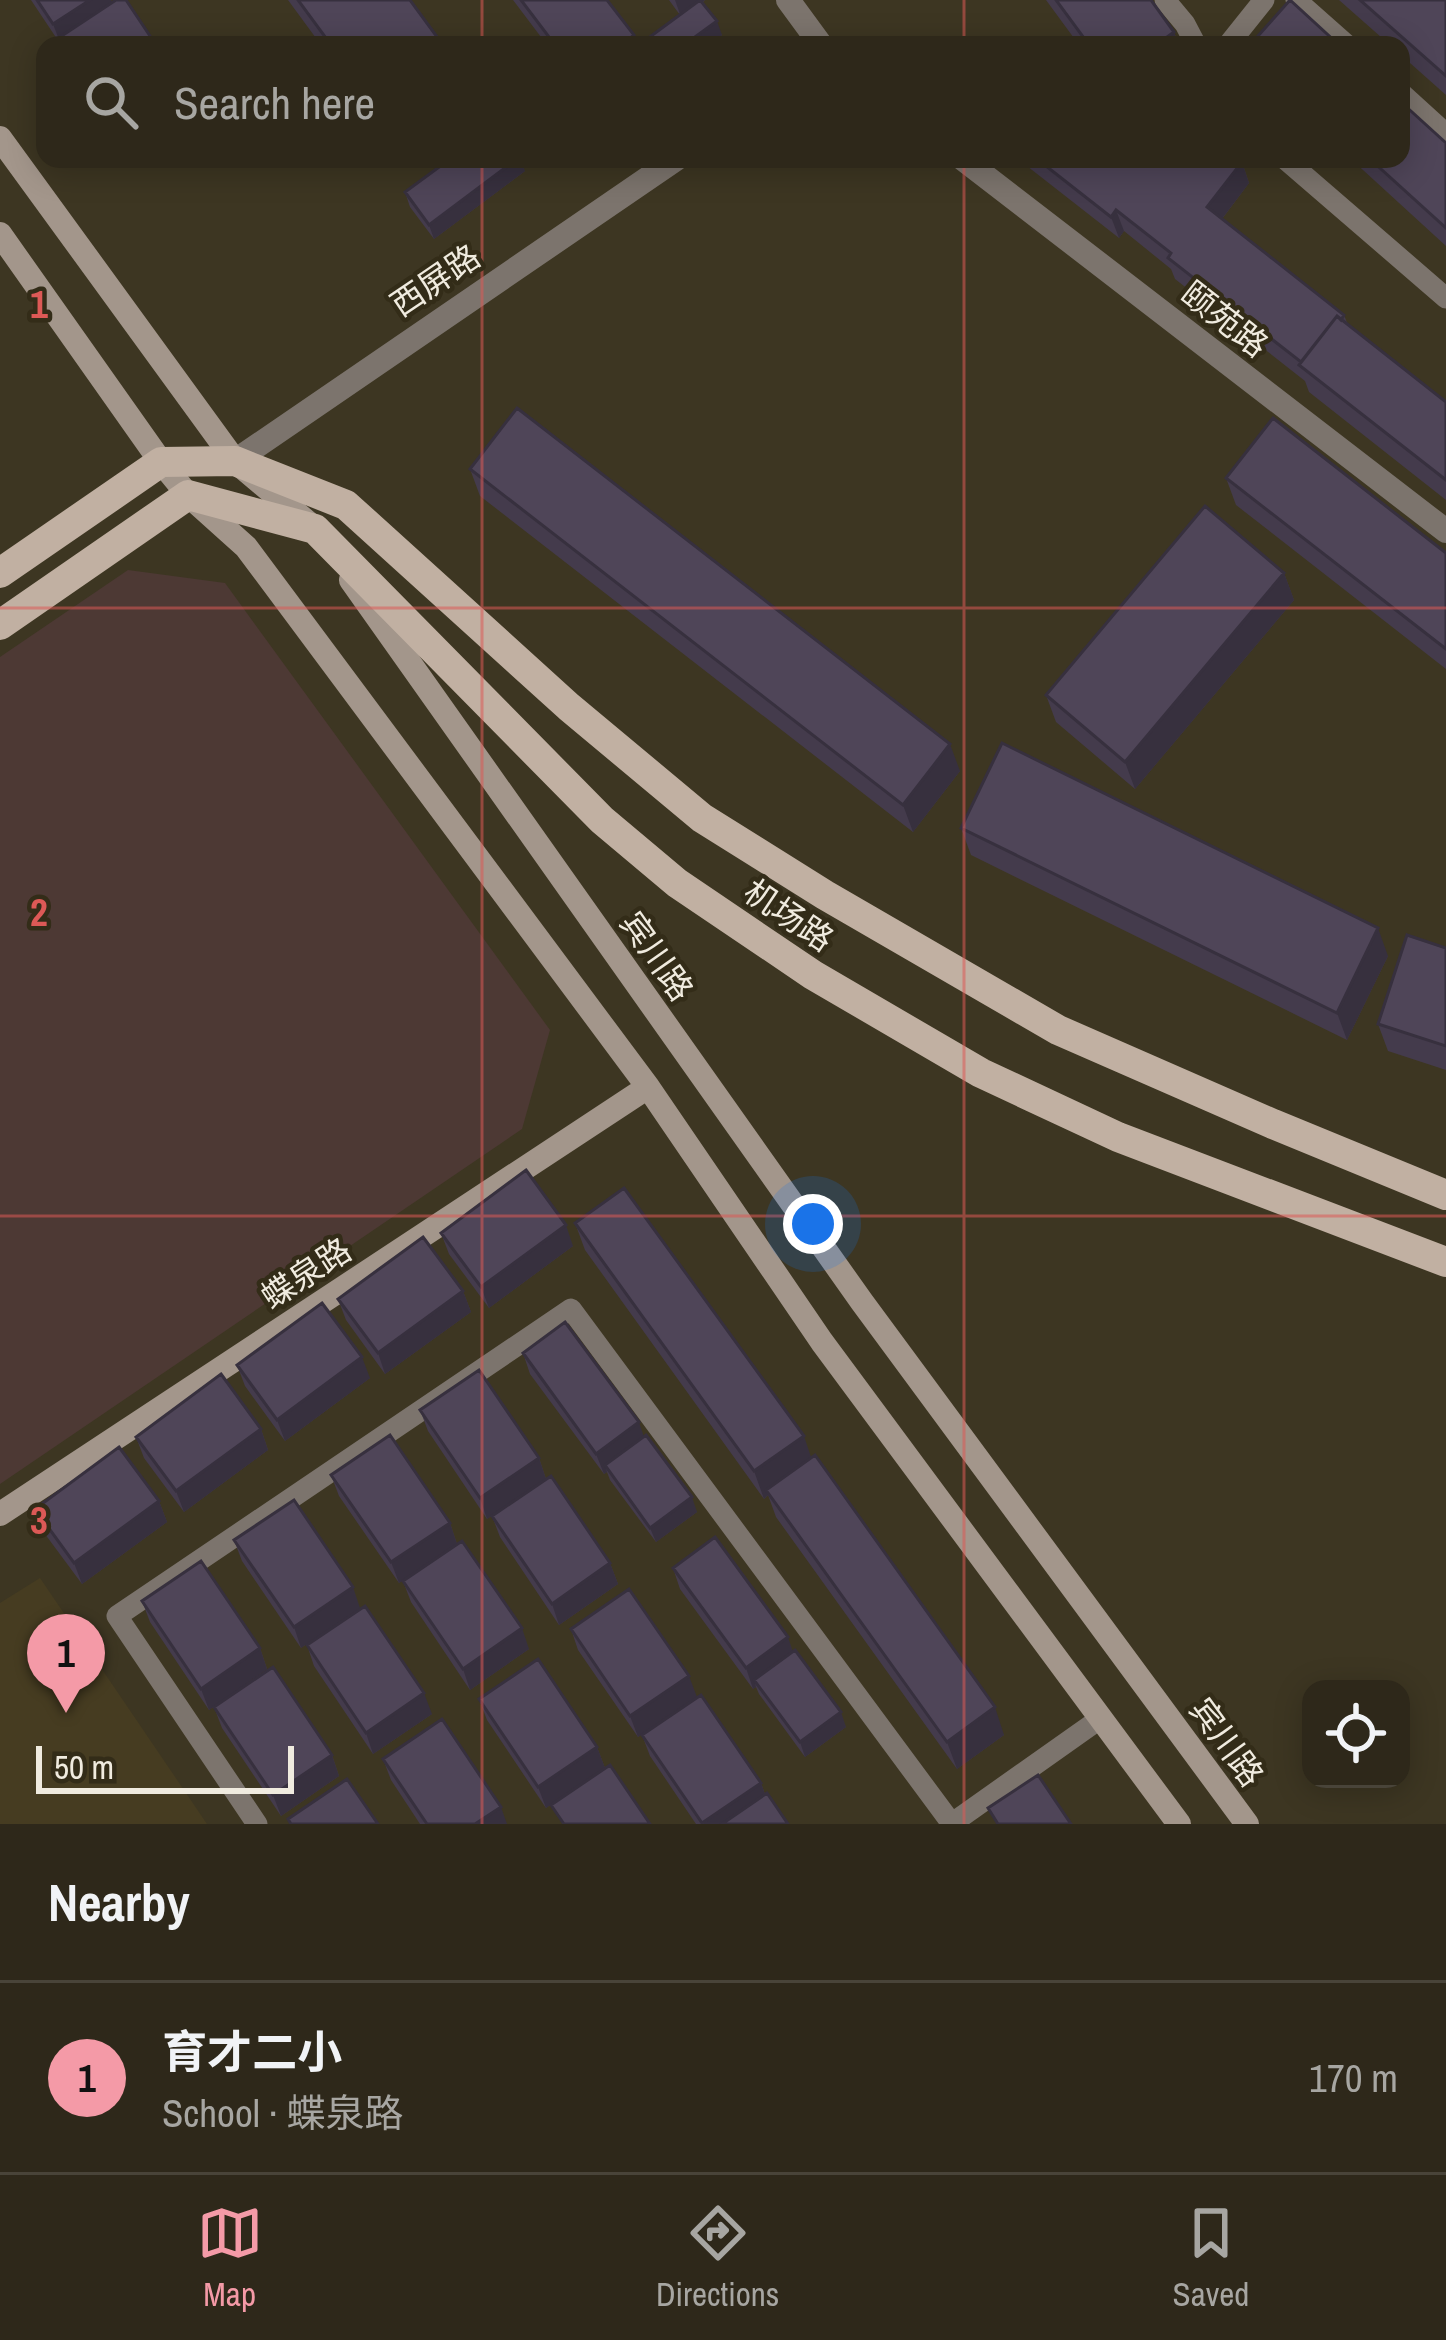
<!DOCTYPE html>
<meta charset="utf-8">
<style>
body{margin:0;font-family:"Archivo Narrow","Noto Sans SC",sans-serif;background:#3a3427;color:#f1f3f6}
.controls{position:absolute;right:36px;bottom:36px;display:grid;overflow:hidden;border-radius:24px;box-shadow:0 6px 30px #0003}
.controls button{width:108px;height:108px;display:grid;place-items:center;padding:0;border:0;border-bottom:3px solid #494439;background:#2e281a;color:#f1f3f6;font:60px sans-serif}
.scale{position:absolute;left:36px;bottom:30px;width:258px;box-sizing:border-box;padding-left:12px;border:6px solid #f0ebdf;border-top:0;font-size:33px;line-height:42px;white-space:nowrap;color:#f0ebdf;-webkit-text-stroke:9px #332c18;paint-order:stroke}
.you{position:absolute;left:813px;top:1224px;width:42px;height:42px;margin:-30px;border:9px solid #fff;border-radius:50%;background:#1a73e8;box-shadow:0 0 0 18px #1a73e833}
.badge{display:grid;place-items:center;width:78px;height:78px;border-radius:50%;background:#f49aa7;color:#111;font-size:39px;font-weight:700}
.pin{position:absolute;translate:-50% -99px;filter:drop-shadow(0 3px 6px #0008)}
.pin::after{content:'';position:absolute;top:63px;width:42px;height:36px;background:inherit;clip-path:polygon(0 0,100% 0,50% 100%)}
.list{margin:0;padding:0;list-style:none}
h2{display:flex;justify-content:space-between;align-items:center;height:156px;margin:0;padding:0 48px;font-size:51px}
h2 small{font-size:39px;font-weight:400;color:#a7a6a2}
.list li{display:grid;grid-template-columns:78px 1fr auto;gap:36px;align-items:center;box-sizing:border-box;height:192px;padding:0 48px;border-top:3px solid #494439}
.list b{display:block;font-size:45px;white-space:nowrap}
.list p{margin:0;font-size:39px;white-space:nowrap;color:#a7a6a2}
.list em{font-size:39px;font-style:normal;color:#a7a6a2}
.icon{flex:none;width:66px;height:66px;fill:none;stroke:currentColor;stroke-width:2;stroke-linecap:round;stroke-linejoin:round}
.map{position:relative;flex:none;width:1446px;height:1824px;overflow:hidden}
.search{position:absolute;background:#2e281a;box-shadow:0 6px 30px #0003;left:36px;right:36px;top:36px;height:132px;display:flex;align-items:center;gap:30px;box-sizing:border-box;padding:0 42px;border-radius:24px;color:#a7a6a2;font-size:45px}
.sheet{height:348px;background:#2e281a}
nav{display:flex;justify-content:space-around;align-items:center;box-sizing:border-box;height:168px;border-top:3px solid #494439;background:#2e281a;font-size:33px;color:#a7a6a2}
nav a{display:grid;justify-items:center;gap:6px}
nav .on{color:#f49aa7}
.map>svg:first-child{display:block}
.commercial{fill:#4d3934}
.built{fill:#463c21}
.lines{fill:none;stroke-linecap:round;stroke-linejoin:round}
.lane{stroke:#7c746d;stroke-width:21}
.street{stroke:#7c746d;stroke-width:24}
.secondary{stroke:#a3968b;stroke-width:24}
.primary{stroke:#c1b0a2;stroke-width:30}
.wall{fill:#443b4c}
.shaded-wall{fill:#37303e}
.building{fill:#4f4558;stroke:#37303e;stroke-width:3}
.grid{fill:none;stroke:#dc5956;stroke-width:3;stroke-opacity:0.55}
.labels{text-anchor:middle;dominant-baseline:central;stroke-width:9;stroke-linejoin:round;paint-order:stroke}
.street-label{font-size:33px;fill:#f0ebdf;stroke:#332c18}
.grid-label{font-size:39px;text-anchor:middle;font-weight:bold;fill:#dc5956;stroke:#332c18;stroke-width:9;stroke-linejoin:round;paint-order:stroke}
</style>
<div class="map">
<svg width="1446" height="1824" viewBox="0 0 1446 1824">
<rect width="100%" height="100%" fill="#3d3622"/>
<!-- commercial -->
<path class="commercial" d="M 128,570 L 225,583 L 550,1030 L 522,1129 L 0,1484 L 0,657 Z"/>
<!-- built -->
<path class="built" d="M 40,1578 L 207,1824 L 0,1824 L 0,1603 Z"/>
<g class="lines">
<!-- lane -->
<path class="lane" d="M 1165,0 L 1185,24 L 1196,45
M 1296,0 L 1347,45
M 1228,45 L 1264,0
M 1401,93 L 1446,134
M 1285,159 L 1446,298
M 257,1824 L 117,1616 L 571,1309 L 952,1824
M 951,1824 L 1101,1718"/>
<!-- street -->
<path class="street" d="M 788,0 L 821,45
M 963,159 L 1446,531
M 235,461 L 676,159"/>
<!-- secondary -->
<path class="secondary" d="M 0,138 L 235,461 L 313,527
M 0,234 L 161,462 L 188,495 L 246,547 L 648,1087 L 822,1342 L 1179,1824
M 351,580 L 862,1302 L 1247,1824
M 0,1514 L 648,1087"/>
<!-- primary -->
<path class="primary" d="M 0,573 L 161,462 L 235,461 L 346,505 L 569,707 L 702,818 L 825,895 L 1058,1030 L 1273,1124 L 1446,1195
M 0,625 L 188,495 L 315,529 L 602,820 L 677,883 L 813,975 L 981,1073 L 1118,1137 L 1446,1262"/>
</g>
<!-- wall -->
<path class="wall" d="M 31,0 L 111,0 L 112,2 L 57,39 Z
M 288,0 L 410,0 L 443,45 L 321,45 Z
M 513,0 L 607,0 L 638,45 L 547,45 Z
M 669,0 L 705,0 L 703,2 L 722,35 L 709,45 L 650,45 L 647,39 L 680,15 Z
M 1046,0 L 1151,0 L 1174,32 L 1179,45 L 1079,45 Z
M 1339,0 L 1446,0 L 1446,95 L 1401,55 L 1401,45 L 1390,45 Z
M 1446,143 L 1446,246 L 1351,159 L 1401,159 Z
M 1018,159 L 1237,159 L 1242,162 L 1249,183 L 1222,219 L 1344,315 L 1348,325 L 1446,402 L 1446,500 L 1309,392 L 1305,381 L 1175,279 L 1171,269 L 1124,231 L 1119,238 Z
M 525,171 L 434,239 L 410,207 L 405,192 Z
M 470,469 L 960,771 L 913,832 L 480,496 Z
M 1226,478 L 1446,553 L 1446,669 L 1236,505 Z
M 1284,573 L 1294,600 L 1135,789 L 1056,722 L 1046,695 Z
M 961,828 L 1388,956 L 1347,1040 L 971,855 Z
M 1446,948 L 1446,1070 L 1388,1051 L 1378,1024 Z
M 575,1223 L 811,1457 L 1004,1735 L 957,1769 L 776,1517 L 768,1495 L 764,1499 L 585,1250 Z
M 441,1233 L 573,1246 L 489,1308 L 449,1254 Z
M 463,1291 L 471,1312 L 385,1374 L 346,1320 L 338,1299 Z
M 523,1353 L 644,1437 L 697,1512 L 656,1542 L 610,1480 L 607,1472 L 604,1474 L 530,1374 Z
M 237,1365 L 370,1378 L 285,1441 L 245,1386 Z
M 420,1410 L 539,1458 L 546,1479 L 487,1519 L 428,1431 Z
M 261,1429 L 268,1450 L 184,1512 L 144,1458 L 136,1437 Z
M 331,1475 L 450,1523 L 457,1544 L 399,1583 L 339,1496 Z
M 159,1501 L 167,1522 L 82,1584 L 42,1530 L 35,1509 Z
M 492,1516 L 610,1563 L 618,1584 L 559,1625 L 500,1537 Z
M 234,1540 L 360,1608 L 301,1648 L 242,1561 Z
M 673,1568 L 793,1651 L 846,1727 L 805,1757 L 759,1694 L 756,1687 L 753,1689 L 680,1589 Z
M 403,1581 L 529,1649 L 470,1690 L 411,1602 Z
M 142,1601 L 260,1648 L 267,1669 L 209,1710 L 150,1622 Z
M 571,1629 L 697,1697 L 638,1737 L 578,1650 Z
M 307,1645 L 432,1714 L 373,1754 L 314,1666 Z
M 479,1699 L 597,1747 L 605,1768 L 546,1808 L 487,1720 Z
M 214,1707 L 332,1755 L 339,1776 L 281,1816 L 222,1728 Z
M 642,1735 L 761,1783 L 765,1794 L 788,1824 L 696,1824 L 650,1756 Z
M 383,1759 L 507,1824 L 420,1824 L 391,1780 Z"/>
<!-- shaded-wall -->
<path class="shaded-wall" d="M 90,0 L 111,0 L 115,10 L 61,45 L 53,24 Z
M 675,0 L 705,0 L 681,17 Z
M 717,21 L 722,35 L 709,45 L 684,45 Z
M 1174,32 L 1179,45 L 1156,45 Z
M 634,35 L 638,45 L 622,45 Z
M 150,36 L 153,45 L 135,45 Z
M 517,159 L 521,159 L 525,171 L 434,239 L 429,225 Z
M 1242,162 L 1249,183 L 1215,228 L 1207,207 Z
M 1116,210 L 1124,231 L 1119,238 L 1111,217 Z
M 1284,573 L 1294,600 L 1135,789 L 1125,762 Z
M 950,744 L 960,771 L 913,832 L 903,805 Z
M 1378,928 L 1388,956 L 1347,1040 L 1337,1013 Z
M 566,1225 L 573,1246 L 489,1308 L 481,1287 Z
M 463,1291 L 471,1312 L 385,1374 L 378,1353 Z
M 362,1357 L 370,1378 L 285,1441 L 277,1420 Z
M 639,1422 L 646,1443 L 605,1465 L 607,1472 L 604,1474 L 596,1454 Z
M 261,1429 L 268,1450 L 184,1512 L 176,1491 Z
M 804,1436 L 813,1463 L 766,1490 L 768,1495 L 764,1499 L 754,1471 Z
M 539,1458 L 546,1479 L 487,1519 L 480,1498 Z
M 692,1497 L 697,1512 L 656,1542 L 650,1528 Z
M 159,1501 L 167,1522 L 82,1584 L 74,1563 Z
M 450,1523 L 457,1544 L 399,1583 L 391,1562 Z
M 610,1563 L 618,1584 L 559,1625 L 552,1604 Z
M 353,1587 L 360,1608 L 301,1648 L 294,1627 Z
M 522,1628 L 529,1649 L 470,1690 L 463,1669 Z
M 788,1637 L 795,1658 L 754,1680 L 756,1687 L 753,1689 L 746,1668 Z
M 260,1648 L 267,1669 L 209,1710 L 201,1689 Z
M 689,1676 L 697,1697 L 638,1737 L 630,1716 Z
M 424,1693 L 432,1714 L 373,1754 L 366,1733 Z
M 995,1707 L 1004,1735 L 957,1769 L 947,1742 Z
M 841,1712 L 846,1727 L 805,1757 L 800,1742 Z
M 597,1747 L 605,1768 L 546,1808 L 538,1787 Z
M 332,1755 L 339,1776 L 281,1816 L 273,1795 Z
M 761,1783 L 768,1803 L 738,1824 L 703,1824 Z
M 501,1807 L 507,1824 L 475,1824 Z"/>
<!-- building -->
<path class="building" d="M 37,0 L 90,0 L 53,24 Z
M 116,0 L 126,0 L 150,36 L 135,45 L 48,45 Z
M 298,0 L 410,0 L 443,45 L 331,45 Z
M 521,0 L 607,0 L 634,35 L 622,45 L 555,45 Z
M 700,0 L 717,21 L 684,45 L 652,45 L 647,39 Z
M 1056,0 L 1151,0 L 1174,32 L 1156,45 L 1089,45 Z
M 1290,0 L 1339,45 L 1250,45 Z
M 1360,0 L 1446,0 L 1446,76 Z
M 1401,102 L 1446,143 L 1446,228 L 1370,159 L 1401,159 Z
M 450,159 L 517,159 L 429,225 L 405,192 Z
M 1037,159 L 1237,159 L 1242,162 L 1207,207 L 1344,315 L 1341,320 L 1337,316 L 1301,362 L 1168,258 L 1171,253 L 1116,210 L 1111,217 Z
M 1337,316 L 1446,402 L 1446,480 L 1299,365 Z
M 517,408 L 950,744 L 903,805 L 470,469 Z
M 1273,418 L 1446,553 L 1446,649 L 1226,478 Z
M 1205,506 L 1284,573 L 1125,762 L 1046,695 Z
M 1002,743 L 1378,928 L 1337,1013 L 961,828 Z
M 1407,935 L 1446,948 L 1446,1046 L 1378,1024 Z
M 526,1170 L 566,1225 L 481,1287 L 441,1233 Z
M 624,1188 L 804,1436 L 754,1471 L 575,1223 Z
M 423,1237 L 463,1291 L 378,1353 L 338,1299 Z
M 322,1303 L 362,1357 L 277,1420 L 237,1365 Z
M 565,1322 L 639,1422 L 596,1454 L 523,1353 Z
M 479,1370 L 539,1458 L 480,1498 L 420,1410 Z
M 221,1374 L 261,1429 L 176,1491 L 136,1437 Z
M 390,1435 L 450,1523 L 391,1562 L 331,1475 Z
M 646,1435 L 692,1497 L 650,1528 L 605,1465 Z
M 119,1447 L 159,1501 L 74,1563 L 35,1509 Z
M 815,1455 L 995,1707 L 947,1742 L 766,1490 Z
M 551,1476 L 610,1563 L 552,1604 L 492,1516 Z
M 294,1500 L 353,1587 L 294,1627 L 234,1540 Z
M 715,1537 L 788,1637 L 746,1668 L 673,1568 Z
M 462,1541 L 522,1628 L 463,1669 L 403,1581 Z
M 201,1561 L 260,1648 L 201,1689 L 142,1601 Z
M 629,1589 L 689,1676 L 630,1716 L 571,1629 Z
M 365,1606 L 424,1693 L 366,1733 L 307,1645 Z
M 795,1650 L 841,1712 L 800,1742 L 754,1680 Z
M 538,1659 L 597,1747 L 538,1787 L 479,1699 Z
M 273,1667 L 332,1755 L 273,1795 L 214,1707 Z
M 701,1695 L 761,1783 L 702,1823 L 642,1735 Z
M 442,1719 L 501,1807 L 475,1824 L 427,1824 L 383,1759 Z
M 610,1765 L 650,1824 L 564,1824 L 551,1805 Z
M 1038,1775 L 1071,1824 L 998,1824 L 988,1808 Z
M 347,1779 L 378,1824 L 291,1824 L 288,1819 Z
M 767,1793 L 788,1824 L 722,1824 Z"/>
<!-- grid -->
<path class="grid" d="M 482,0 L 482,45M 964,0 L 964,45M 482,159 L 482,1824M 964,159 L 964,1824M 0,608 L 1446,608M 0,1216 L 1446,1216"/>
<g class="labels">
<!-- street labels -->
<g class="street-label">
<text transform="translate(435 280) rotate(-34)">西屏路</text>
<text transform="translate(1225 319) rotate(38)">颐苑路</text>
<text transform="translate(789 915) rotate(34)">机场路</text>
<text transform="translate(657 956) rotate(55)">宾川路</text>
<text transform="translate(306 1273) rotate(-33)">蝶泉路</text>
<text transform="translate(1227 1742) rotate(54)">宾川路</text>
</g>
</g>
<g class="grid-label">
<text x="39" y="318">1</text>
<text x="39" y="926">2</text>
<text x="39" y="1534">3</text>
</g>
</svg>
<div class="controls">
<button><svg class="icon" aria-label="locate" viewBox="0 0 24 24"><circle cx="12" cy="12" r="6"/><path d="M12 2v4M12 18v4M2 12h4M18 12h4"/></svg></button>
</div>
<div class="scale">50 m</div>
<div class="you"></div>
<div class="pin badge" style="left:66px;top:1713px">1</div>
<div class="search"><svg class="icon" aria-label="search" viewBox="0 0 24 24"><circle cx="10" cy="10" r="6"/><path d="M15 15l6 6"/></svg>Search here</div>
</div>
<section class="sheet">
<h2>Nearby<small></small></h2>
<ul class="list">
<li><span class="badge">1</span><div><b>育才二小</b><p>School · 蝶泉路</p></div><em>170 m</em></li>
</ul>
</section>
<nav>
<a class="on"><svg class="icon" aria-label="map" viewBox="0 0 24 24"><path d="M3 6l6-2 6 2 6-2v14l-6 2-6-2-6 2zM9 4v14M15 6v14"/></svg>Map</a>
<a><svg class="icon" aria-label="directions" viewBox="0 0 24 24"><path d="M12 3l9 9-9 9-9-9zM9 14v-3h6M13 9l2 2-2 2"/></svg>Directions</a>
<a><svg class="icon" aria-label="saved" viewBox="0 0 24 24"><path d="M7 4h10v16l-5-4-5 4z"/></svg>Saved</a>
</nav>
